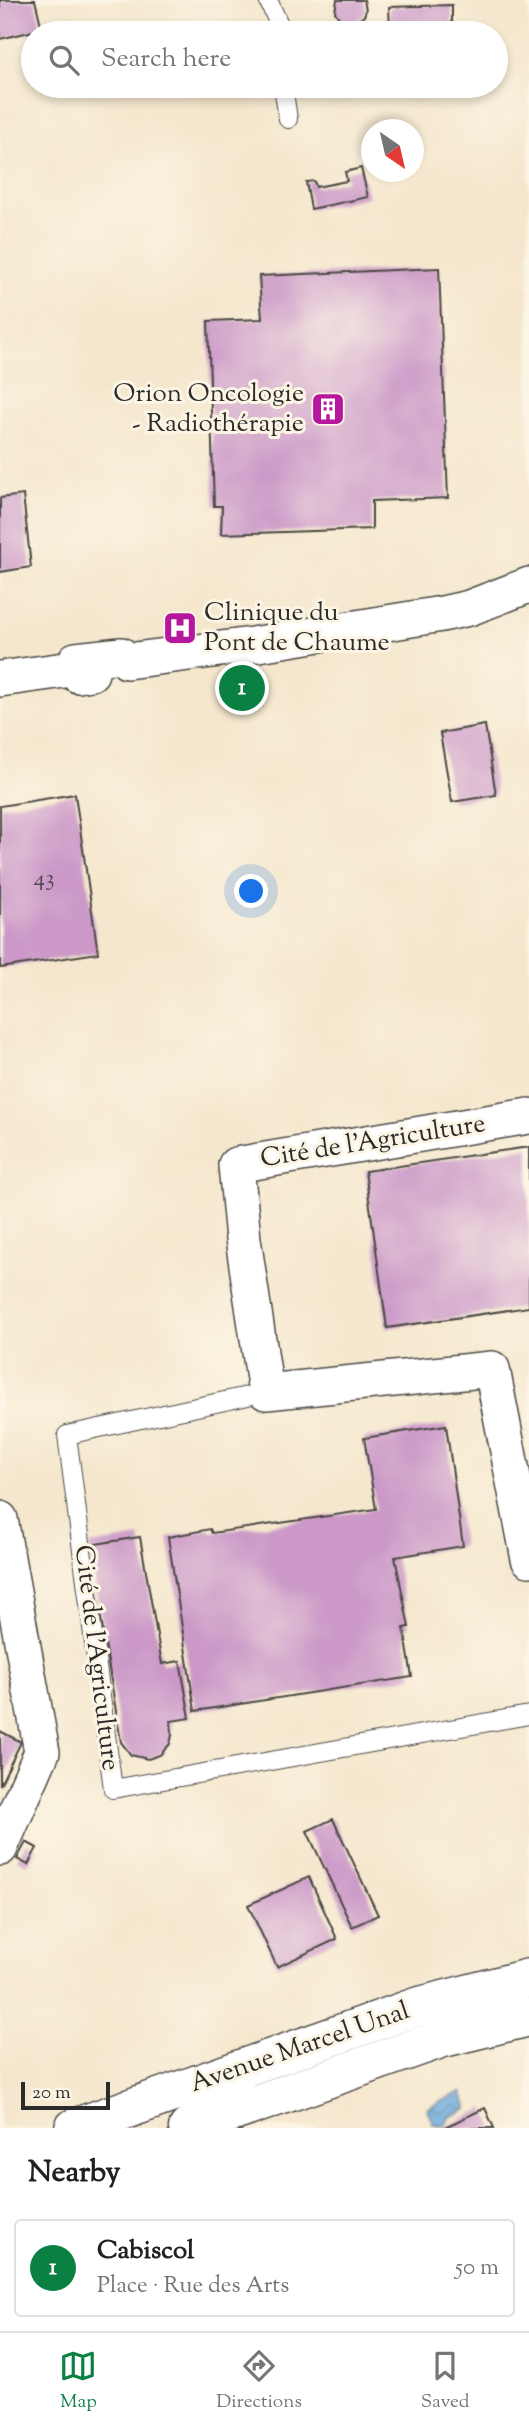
<!DOCTYPE html>
<meta charset="utf-8">
<style>
body{margin:0;font-family:"Sorts Mill Goudy",serif;background:#f2f2f2;color:#202124}
.compass{position:absolute;left:361px;top:119px;width:63px;height:63px;border-radius:50%;background:#fff;box-shadow:0 4px 10px #0003;rotate:146deg}
.scale{position:absolute;left:21px;bottom:18px;width:89px;box-sizing:border-box;padding-left:7px;border:4px solid #2b2b2b;border-top:0;font-size:19px;line-height:24px;white-space:nowrap;color:#2b2b2b;-webkit-text-stroke:5px #fcf5e5;paint-order:stroke}
.you{position:absolute;left:252px;top:892px;width:24px;height:24px;margin:-18px;border:5px solid #fff;border-radius:50%;background:#1a73e8;box-shadow:0 0 0 10px #1a73e833}
.badge{display:grid;place-items:center;width:46px;height:46px;border-radius:50%;background:#0b8043;color:#fff;font-size:23px;font-weight:700}
.pin{position:absolute;translate:-50% -50%;border:4px solid #fff;box-shadow:0 2px 7px #0006}
.list{margin:0;padding:0;list-style:none}
h2{display:flex;justify-content:space-between;align-items:center;height:91px;margin:0;padding:0 28px;font-size:30px}
h2 small{font-size:23px;font-weight:400;color:#757577}
.list li{display:grid;grid-template-columns:46px 1fr auto;gap:21px;align-items:center;box-sizing:border-box;height:98px;margin:0 14px 14px;padding:0 14px;border:2px solid #e0e0e0;border-radius:7px}
.list b{display:block;font-size:26px;white-space:nowrap}
.list p{margin:0;font-size:23px;white-space:nowrap;color:#757577}
.list em{font-size:23px;font-style:normal;color:#757577}
.icon{flex:none;width:38px;height:38px;fill:none;stroke:currentColor;stroke-width:2;stroke-linecap:round;stroke-linejoin:round}
.map{position:relative;flex:none;width:529px;height:2128px;overflow:hidden}
.search{position:absolute;background:#fff;box-shadow:0 4px 10px #0003;left:21px;right:21px;top:21px;height:77px;display:flex;align-items:center;gap:18px;box-sizing:border-box;padding:0 24px;border-radius:38px;color:#757577;font-size:26px}
.sheet{height:203px;background:#fff}
nav{display:flex;justify-content:space-around;align-items:center;box-sizing:border-box;height:98px;border-top:2px solid #e0e0e0;background:#fff;font-size:19px;color:#757577}
nav a{display:grid;justify-items:center;gap:4px}
nav .on{color:#0b8043}
.map>svg:first-child{display:block}
.water{fill:url(#water-waves);stroke:#4a6a83;stroke-width:2}
.building{fill:#cb98c8}
.lines{fill:none;stroke-linecap:round;stroke-linejoin:round}
.lane-casing{stroke:#494743;stroke-width:20}
.street-casing{stroke:#494743;stroke-width:38}
.secondary-casing{stroke:#494743;stroke-width:41}
.lane{stroke:#fff;stroke-width:18}
.street{stroke:#fff;stroke-width:35}
.secondary{stroke:#fff;stroke-width:38}
.labels{text-anchor:middle;dominant-baseline:central;stroke-width:6;stroke-linejoin:round;paint-order:stroke}
.number-label{font-size:23px;fill:#534652}
.poi-label{font-size:26px;fill:#2b2b2b;stroke:#fcf5e5;text-anchor:end}
.street-label{font-size:26px;fill:#2b2b2b;stroke:#fcf5e5}
</style>
<div class="map">
<svg width="529" height="2128" viewBox="0 0 529 2128">
<defs>
<pattern id="water-waves" width="16" height="10" patternUnits="userSpaceOnUse" patternTransform="scale(1.75)"><rect width="16" height="10" fill="#69a8db"/><path d="M0 5q4-4 8 0t8 0" fill="none" stroke="#5789b2"/></pattern>
</defs>
<rect width="100%" height="100%" fill="#fcf5e5"/>
<filter id="ink" filterUnits="userSpaceOnUse"><feTurbulence type="fractalNoise" baseFrequency=".0143" numOctaves="2"/><feDisplacementMap in="SourceGraphic" scale="14" xChannelSelector="R" yChannelSelector="G"/><feConvolveMatrix kernelMatrix="1 2 1 2 8 2 1 2 1" color-interpolation-filters="sRGB"/></filter>
<filter id="wash" filterUnits="userSpaceOnUse"><feTurbulence type="fractalNoise" baseFrequency=".00686" numOctaves="4" result="noise"/><feDisplacementMap in="SourceGraphic" scale="28" xChannelSelector="R" yChannelSelector="G"/><feGaussianBlur stdDeviation="1.57" result="paint"/><feColorMatrix in="noise" values="0 0 0 0 0 0 0 0 0 0 0 0 0 0 0 0 0 1.4 0 .05"/><feComposite in="paint" operator="in"/></filter>
<g filter="url(#wash)">
<rect width="100%" height="100%" fill="#f5e7cd"/>
<!-- water -->
<path class="water" d="M 461,2092 L 468,2108 L 449,2117 L 445,2125 L 433,2124 L 427,2108 Z"/>
<g id="blocks">
<!-- building -->
<path class="building" d="M 0,0 L 35,0 L 42,29 L 0,39 Z
M 337,0 L 364,0 L 366,10 L 364,16 L 354,23 L 342,22 L 335,12 Z
M 452,5 L 452,33 L 390,33 L 389,7 Z
M 361,168 L 368,197 L 311,209 L 306,182 L 314,181 L 316,187 L 347,181 L 345,172 Z
M 439,268 L 448,498 L 372,501 L 372,529 L 221,534 L 222,506 L 214,506 L 208,321 L 262,319 L 259,276 Z
M 23,495 L 31,567 L 0,572 L 0,498 Z
M 485,725 L 496,795 L 452,802 L 440,733 Z
M 75,794 L 98,953 L 0,968 L 0,806 Z
M 529,1147 L 529,1307 L 387,1328 L 365,1171 Z
M 446,1425 L 463,1546 L 395,1557 L 409,1627 L 404,1628 L 412,1677 L 195,1711 L 168,1537 L 210,1529 L 212,1533 L 376,1509 L 364,1438 Z
M 140,1537 L 162,1664 L 180,1661 L 190,1718 L 171,1721 L 172,1735 L 170,1744 L 160,1755 L 148,1759 L 131,1755 L 121,1742 L 89,1545 Z
M 0,1731 L 21,1742 L 0,1785 Z
M 333,1819 L 378,1915 L 352,1927 L 307,1831 Z
M 26,1842 L 37,1848 L 28,1865 L 17,1859 Z
M 309,1877 L 337,1939 L 277,1967 L 248,1905 Z
M 485,2108 L 494,2128 L 443,2128 Z"/>
</g>
</g>
<g filter="url(#ink)">
<use href="#blocks" fill-opacity="0" stroke="#494743" stroke-width="2"/>
<g class="lines">
<!-- lane casing -->
<g class="lane-casing">
<path id="lane" d="M 268,0 L 283,33
M 283,86 L 288,119
M 266,1392 L 67,1435 L 113,1789 L 529,1715"/>
</g>
<!-- street casing -->
<g class="street-casing">
<path id="street" d="M 72,669 L 76,660 L 121,655 L 127,661 L 252,645 L 442,614 L 469,608 L 529,585
M 0,679 L 72,669 L 78,675 L 91,673
M 529,1116 L 236,1165 L 243,1239 L 266,1392 L 492,1369 L 529,1559
M 0,1519 L 42,1752 L 0,1848"/>
</g>
<!-- secondary casing -->
<g class="secondary-casing">
<path id="secondary" d="M 74,2128 L 416,2007 L 529,1978
M 188,2128 L 443,2038 L 529,2017"/>
</g>
<!-- lane -->
<use href="#lane" class="lane"/>
<!-- street -->
<use href="#street" class="street"/>
<!-- secondary -->
<use href="#secondary" class="secondary"/>
</g>
</g>
<!-- icons -->
<defs>
<g id="building-square" transform="scale(1.75)"><rect x="-9" y="-9" width="18" height="18" rx="4" fill="#b5179e" stroke="#fcf5e5"/><path d="M-4-6H4V6H1V3H-1V6H-4ZM-2.5-4.3h1.7v1.8h-1.7ZM.8-4.3h1.7v1.8H.8ZM-2.5-1h1.7V.8h-1.7ZM.8-1h1.7V.8H.8Z" fill="#fff"/></g>
<g id="hospital-square" transform="scale(1.75)"><rect x="-9" y="-9" width="18" height="18" rx="4" fill="#b5179e" stroke="#fcf5e5"/><path d="M-5-5h3v3.5h4V-5h3V5h-3V1.5h-4V5h-3Z" fill="#fff"/></g>
</defs>
<g fill-rule="evenodd">
<use href="#building-square" x="328" y="409"/>
<use href="#hospital-square" x="180" y="628"/>
</g>
<g class="labels">
<!-- number labels -->
<g class="number-label">
<text x="44" y="879">43</text>
</g>
<!-- poi labels -->
<g class="poi-label">
<text x="304" y="394">Orion Oncologie<tspan x="304" dy="30">- Radiothérapie</tspan></text>
<text x="204" y="613" text-anchor="start">Clinique du<tspan x="204" dy="30">Pont de Chaume</tspan></text>
</g>
<!-- street labels -->
<g class="street-label">
<text transform="translate(373 1142) rotate(-9)">Cité de l'Agriculture</text>
<text transform="translate(96 1658) rotate(83)">Cité de l'Agriculture</text>
<text transform="translate(300 2048) rotate(-19)">Avenue Marcel Unal</text>
</g>
</g>
</svg>
<svg class="compass" viewBox="-18 -18 36 36"><path d="M0-13l5 13h-10z" fill="#e53935"/><path d="M0 13l5-13h-10z" fill="#757577"/></svg>
<div class="scale">20 m</div>
<div class="you"></div>
<div class="pin badge" style="left:242px;top:688px">1</div>
<div class="search"><svg class="icon" aria-label="search" viewBox="0 0 24 24"><circle cx="10" cy="10" r="6"/><path d="M15 15l6 6"/></svg>Search here</div>
</div>
<section class="sheet">
<h2>Nearby<small></small></h2>
<ul class="list">
<li><span class="badge">1</span><div><b>Cabiscol</b><p>Place · Rue des Arts</p></div><em>50 m</em></li>
</ul>
</section>
<nav>
<a class="on"><svg class="icon" aria-label="map" viewBox="0 0 24 24"><path d="M3 6l6-2 6 2 6-2v14l-6 2-6-2-6 2zM9 4v14M15 6v14"/></svg>Map</a>
<a><svg class="icon" aria-label="directions" viewBox="0 0 24 24"><path d="M12 3l9 9-9 9-9-9zM9 14v-3h6M13 9l2 2-2 2"/></svg>Directions</a>
<a><svg class="icon" aria-label="saved" viewBox="0 0 24 24"><path d="M7 4h10v16l-5-4-5 4z"/></svg>Saved</a>
</nav>
